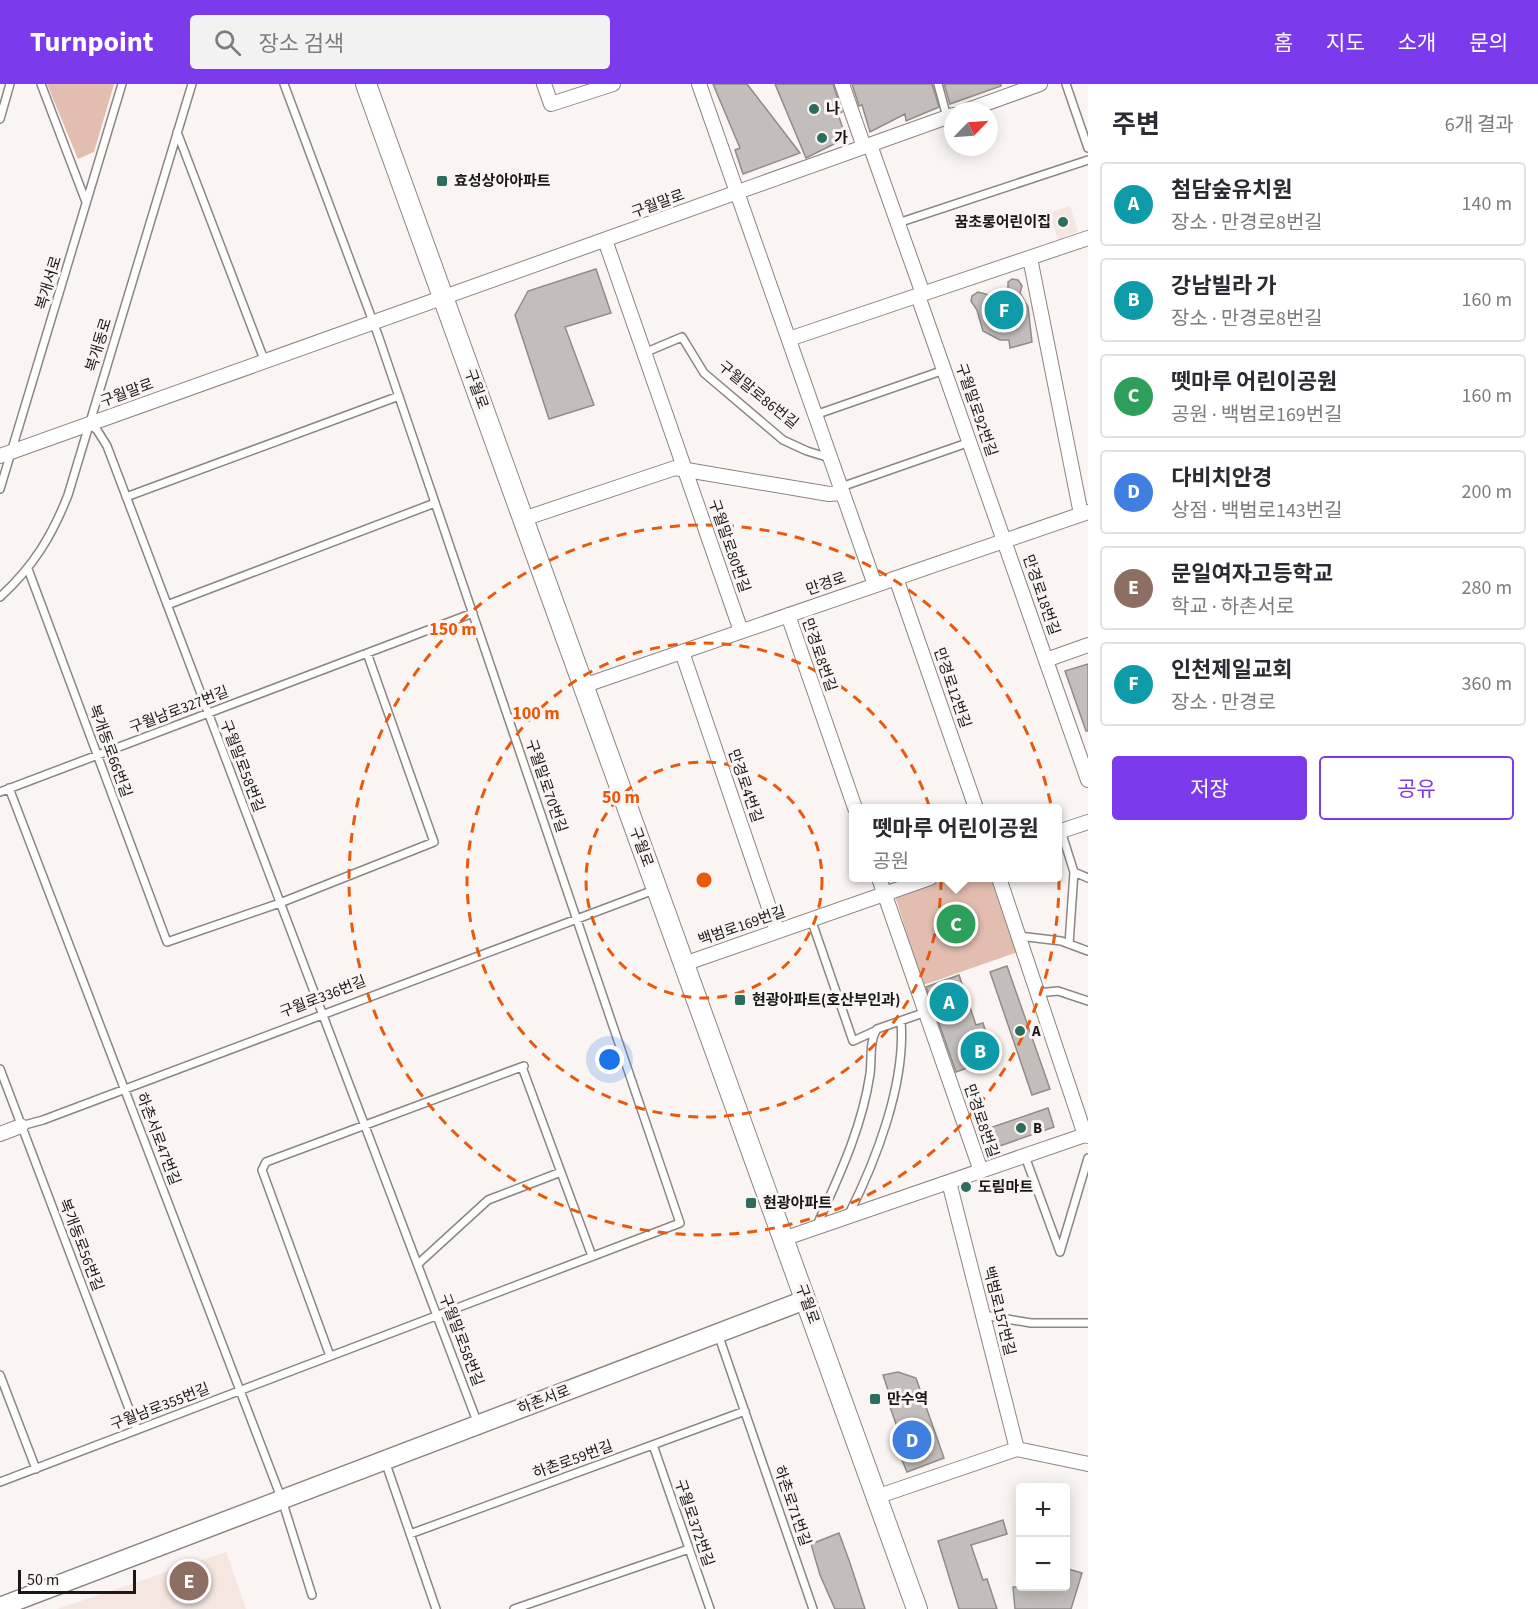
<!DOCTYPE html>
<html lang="ko">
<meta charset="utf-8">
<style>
body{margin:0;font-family:"Source Sans 3","Noto Sans KR",sans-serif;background:#f2f2f3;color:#2b2b33}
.controls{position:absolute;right:18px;bottom:18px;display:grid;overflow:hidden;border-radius:6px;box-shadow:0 3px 15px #0003}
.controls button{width:54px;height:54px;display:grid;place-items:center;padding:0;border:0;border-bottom:2px solid #e1e1e2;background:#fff;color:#2b2b33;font:30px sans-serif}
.compass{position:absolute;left:944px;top:18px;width:54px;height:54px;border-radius:50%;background:#fff;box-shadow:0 3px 15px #0003;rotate:65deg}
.scale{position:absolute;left:18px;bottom:15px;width:118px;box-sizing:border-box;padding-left:6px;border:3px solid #1b1918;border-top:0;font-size:16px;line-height:21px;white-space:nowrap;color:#1b1918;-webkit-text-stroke:4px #faf4f2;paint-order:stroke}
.you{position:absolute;left:610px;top:976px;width:21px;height:21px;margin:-15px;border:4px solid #fff;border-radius:50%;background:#1a73e8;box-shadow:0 0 0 9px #1a73e833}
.badge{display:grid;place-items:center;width:39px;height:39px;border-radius:50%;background:#7c3aed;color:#fff;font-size:20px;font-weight:700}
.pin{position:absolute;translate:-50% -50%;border:3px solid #fff;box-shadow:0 2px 6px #0006}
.popup{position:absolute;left:849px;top:720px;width:213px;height:78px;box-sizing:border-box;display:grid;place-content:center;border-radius:6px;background:#fff;filter:drop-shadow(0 2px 4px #0005);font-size:20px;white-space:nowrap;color:#7c7c81}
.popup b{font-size:22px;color:#2b2b33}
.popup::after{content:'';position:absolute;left:50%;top:100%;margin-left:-12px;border:12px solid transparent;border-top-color:#fff}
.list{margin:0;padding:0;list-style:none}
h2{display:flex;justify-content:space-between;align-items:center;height:78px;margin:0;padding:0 24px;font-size:26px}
h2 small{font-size:20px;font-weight:400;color:#7c7c81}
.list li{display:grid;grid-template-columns:39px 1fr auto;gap:18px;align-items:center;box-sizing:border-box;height:84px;margin:0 12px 12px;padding:0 12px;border:2px solid #e1e1e2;border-radius:6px}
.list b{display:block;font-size:22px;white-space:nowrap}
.list p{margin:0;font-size:20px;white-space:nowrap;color:#7c7c81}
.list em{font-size:20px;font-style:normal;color:#7c7c81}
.actions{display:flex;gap:12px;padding:18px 24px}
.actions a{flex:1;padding:14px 0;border:2px solid #7c3aed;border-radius:6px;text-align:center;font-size:21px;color:#7c3aed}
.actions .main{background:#7c3aed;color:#fff}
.icon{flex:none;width:33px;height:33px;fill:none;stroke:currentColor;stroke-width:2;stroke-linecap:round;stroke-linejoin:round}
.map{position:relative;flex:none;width:1088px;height:1525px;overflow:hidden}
header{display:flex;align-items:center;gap:36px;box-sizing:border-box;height:84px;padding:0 30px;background:#7c3aed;color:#fff}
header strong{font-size:28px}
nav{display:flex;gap:33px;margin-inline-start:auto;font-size:21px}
.search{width:420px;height:54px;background:#f2f2f3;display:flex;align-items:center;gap:15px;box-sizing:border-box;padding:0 21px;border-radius:6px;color:#7c7c81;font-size:22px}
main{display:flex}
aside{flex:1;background:#fff}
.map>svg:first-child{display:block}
.built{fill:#f5e6e1}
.green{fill:#e3beb0}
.building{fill:#c3bdbb;stroke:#918c89;stroke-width:1.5}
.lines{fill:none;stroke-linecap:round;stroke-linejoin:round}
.service-casing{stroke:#8b8583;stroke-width:10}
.minor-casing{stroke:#8b8583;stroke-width:16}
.tertiary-casing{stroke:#8b8583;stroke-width:21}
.secondary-casing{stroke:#8b8583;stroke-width:22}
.service{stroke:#fff;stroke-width:7}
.minor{stroke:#fff;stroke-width:14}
.tertiary{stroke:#fff;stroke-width:18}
.secondary{stroke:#fff;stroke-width:20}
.ring{fill:none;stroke:#e8590c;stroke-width:3;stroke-dasharray:10 8}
.poi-dot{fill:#2c6e5e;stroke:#faf4f2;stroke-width:2}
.labels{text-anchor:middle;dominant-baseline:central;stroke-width:6;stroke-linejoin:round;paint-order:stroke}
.poi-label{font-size:15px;font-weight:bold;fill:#1b1918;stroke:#faf4f2;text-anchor:start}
.street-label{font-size:15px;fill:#1b1918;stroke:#faf4f2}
.centre{fill:#e8590c;stroke:#faf4f2;stroke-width:3}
.ring-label{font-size:18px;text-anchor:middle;font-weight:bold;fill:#e8590c;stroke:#faf4f2;stroke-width:6;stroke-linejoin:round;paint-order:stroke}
</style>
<header>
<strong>Turnpoint</strong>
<div class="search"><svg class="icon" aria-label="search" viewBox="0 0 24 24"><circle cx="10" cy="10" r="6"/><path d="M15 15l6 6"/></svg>장소 검색</div>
<nav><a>홈</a><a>지도</a><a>소개</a><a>문의</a></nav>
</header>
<main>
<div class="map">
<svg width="1088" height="1525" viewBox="0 0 1088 1525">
<rect width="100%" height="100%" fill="#faf4f2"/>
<!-- built -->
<path class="built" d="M 1070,122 L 1078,147 L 1058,156 L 1049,129 Z
M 226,1468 L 246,1525 L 57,1525 Z"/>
<!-- green -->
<path class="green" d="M 47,0 L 114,0 L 94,68 L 78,75 Z
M 953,794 L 994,794 L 1018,868 L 923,901 L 895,812 Z"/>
<!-- building -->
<path class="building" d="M 713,0 L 747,0 L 800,69 L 743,90 L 735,66 L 740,64 Z
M 775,0 L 833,0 L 842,28 L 838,30 L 846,54 L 806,74 Z
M 852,0 L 932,0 L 939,23 L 906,37 L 905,30 L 870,48 L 862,21 L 859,22 Z
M 944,0 L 1001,0 L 1001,2 L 950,20 Z
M 596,185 L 611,229 L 565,243 L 594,321 L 549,335 L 515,231 L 528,207 Z
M 1012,195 L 1018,196 L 1022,202 L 1020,209 L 1028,223 L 1032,258 L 1010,264 L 1009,256 L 1000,256 L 983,247 L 977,226 L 971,217 L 972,212 L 978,208 L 989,211 L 1008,204 L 1008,198 Z
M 1088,580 L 1088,647 L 1086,647 L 1065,587 Z
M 1007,882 L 1050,1005 L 1032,1011 L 990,888 Z
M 959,891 L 976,941 L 983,939 L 994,974 L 956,988 L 926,903 Z
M 1048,1024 L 1054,1043 L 994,1064 L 987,1045 Z
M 898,1288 L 916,1294 L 944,1374 L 907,1388 L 902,1376 L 908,1374 L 889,1320 L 892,1318 L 883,1291 Z
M 1003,1436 L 1007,1450 L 971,1461 L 983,1496 L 987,1495 L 997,1525 L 959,1525 L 938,1457 Z
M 839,1449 L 850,1479 L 865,1525 L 835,1525 L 820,1491 L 811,1460 Z
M 1065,1484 L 1082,1489 L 1071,1525 L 1015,1525 L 1013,1503 L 1065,1503 Z"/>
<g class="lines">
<!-- service casing -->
<g class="service-casing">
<path id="service" d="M 41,0 L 86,118
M 938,0 L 947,33
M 1066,0 L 1088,64
M 0,35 L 10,0
M 177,48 L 265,278
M 898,139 L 1088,76
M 644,269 L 682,253 L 704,289 L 783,356 L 807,367 L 830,374
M 815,331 L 944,286
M 90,340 L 97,346 L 107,362 L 478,1340
M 841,403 L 970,358
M 0,405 L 122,0
M 126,413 L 399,312
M 28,485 L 167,858 L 280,819 L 434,758 L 367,569
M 0,513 C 33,483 52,452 68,411 L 192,0
M 167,521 L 435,419
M 9,704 L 282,1416 L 312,1511
M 0,708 L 473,529
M 1061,747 L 1074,788 L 1088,794
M 811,835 L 853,957 L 875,947
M 1019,852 L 1061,857 L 1088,867
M 1069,860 L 1074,788
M 1037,909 L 1058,907 L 1088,917
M 522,983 L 592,1172
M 0,985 L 137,1346
M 21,1042 L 43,1036 L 654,806
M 1021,1073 L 1026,1075 L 1060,1168 L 1088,1074
M 848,1132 C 876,1077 906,999 901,937
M 817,1141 C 839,1092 862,1044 870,990 C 872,976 869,957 877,945 L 926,928
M 418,1180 L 488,1116 L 561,1088
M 983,1231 L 1031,1239 L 1088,1239
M 718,1250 L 813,1525
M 330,1272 L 262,1086 L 266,1078 L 524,982
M 0,1291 L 36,1385
M 653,1361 L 710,1525
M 385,1377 L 436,1525
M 0,1398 L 680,1139 L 378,251 L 284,0
M 410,1450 L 745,1327
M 514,1525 L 689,1465"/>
</g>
<!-- minor casing -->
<g class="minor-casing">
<path id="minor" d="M 544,0 L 551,20 L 613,0
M 699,0 L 875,501
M 842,0 L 864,63
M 965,27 L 1040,0
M 870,61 L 923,210
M 605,156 L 741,547
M 1030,174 L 1081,430
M 918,212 L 1088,696
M 789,255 L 1088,154
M 0,372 L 953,31
M 523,435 L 675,384 L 829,410 L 843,409
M 896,494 L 976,724
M 788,531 L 855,724
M 682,568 L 777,847
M 1046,576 L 1088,561
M 583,602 L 1088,428
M 1058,748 L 1088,738
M 879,794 L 981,1087
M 999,794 L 1085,1051
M 684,880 L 930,794
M 0,1050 L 21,1042
M 949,1098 L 1017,1365
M 783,1155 L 1085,1051 L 1088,1052
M 876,1413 L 1017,1365 L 1088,1380"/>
</g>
<!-- tertiary casing -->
<g class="tertiary-casing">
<path id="tertiary" d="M 0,1523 L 805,1216"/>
</g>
<!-- secondary casing -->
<g class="secondary-casing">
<path id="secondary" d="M 366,0 L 917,1525"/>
</g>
<!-- service -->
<use href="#service" class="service"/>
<!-- minor -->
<use href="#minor" class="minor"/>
<!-- tertiary -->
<use href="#tertiary" class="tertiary"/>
<!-- secondary -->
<use href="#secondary" class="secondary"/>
</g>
<!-- distance rings -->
<g class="ring">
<circle cx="704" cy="796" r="118"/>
<circle cx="704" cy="796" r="237"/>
<circle cx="704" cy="796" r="355"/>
</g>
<!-- markers -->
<g class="poi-dot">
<circle cx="814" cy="25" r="6"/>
<circle cx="822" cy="54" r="6"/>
<rect x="436" y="91" width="12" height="12" rx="3"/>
<circle cx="1063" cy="138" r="6"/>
<rect x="734" y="910" width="12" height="12" rx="3"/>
<circle cx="1020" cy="947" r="6"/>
<circle cx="1021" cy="1044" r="6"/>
<circle cx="966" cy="1103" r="6"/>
<rect x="745" y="1113" width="12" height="12" rx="3"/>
<rect x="869" y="1309" width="12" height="12" rx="3"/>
</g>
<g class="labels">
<!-- poi labels -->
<g class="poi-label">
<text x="826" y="25">나</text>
<text x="834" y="54">가</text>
<text x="454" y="97">효성상아아파트</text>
<text x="1051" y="138" text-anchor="end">꿈초롱어린이집</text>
<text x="752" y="916">현광아파트(호산부인과)</text>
<text x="1032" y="947">A</text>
<text x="1033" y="1044">B</text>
<text x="978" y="1103">도림마트</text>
<text x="763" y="1119">현광아파트</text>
<text x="887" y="1315">만수역</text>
</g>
<!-- street labels -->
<g class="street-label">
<text transform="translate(658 120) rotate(-20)">구월말로</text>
<text transform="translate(49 199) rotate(-73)">복개서로</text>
<text transform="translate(99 261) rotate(-73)">복개동로</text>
<text transform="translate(476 305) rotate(70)">구월로</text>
<text transform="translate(127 309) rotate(-20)">구월말로</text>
<text transform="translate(758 311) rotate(39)">구월말로86번길</text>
<text transform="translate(976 326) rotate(71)">구월말로92번길</text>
<text transform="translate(729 462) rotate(71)">구월말로80번길</text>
<text transform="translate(826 500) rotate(-19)">만경로</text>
<text transform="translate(1041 511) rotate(71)">만경로18번길</text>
<text transform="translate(819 571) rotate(71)">만경로8번길</text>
<text transform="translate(952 604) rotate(71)">만경로12번길</text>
<text transform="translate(179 626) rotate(-21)">구월남로327번길</text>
<text transform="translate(110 667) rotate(70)">복개동로66번길</text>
<text transform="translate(242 682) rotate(69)">구월말로58번길</text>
<text transform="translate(546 702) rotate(71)">구월말로70번길</text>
<text transform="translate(745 702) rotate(71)">만경로4번길</text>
<text transform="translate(641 763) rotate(70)">구월로</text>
<text transform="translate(742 842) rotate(-19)">백범로169번길</text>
<text transform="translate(323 913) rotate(-21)">구월로336번길</text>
<text transform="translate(981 1037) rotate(71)">만경로8번길</text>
<text transform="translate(158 1055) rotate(69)">하촌서로47번길</text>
<text transform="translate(81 1161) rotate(69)">복개동로56번길</text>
<text transform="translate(807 1220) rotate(70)">구월로</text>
<text transform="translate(999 1227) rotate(76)">백범로157번길</text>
<text transform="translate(461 1256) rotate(69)">구월말로58번길</text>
<text transform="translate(544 1316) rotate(-21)">하촌서로</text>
<text transform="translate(160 1323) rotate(-21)">구월남로355번길</text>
<text transform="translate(573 1376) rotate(-20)">하촌로59번길</text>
<text transform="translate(792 1422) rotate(71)">하촌로71번길</text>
<text transform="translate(694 1439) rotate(71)">구월로372번길</text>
</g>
</g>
<circle cx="704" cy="796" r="9" class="centre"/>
<g class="ring-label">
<text x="453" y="551">150 m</text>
<text x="536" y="635">100 m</text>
<text x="621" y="719">50 m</text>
</g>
</svg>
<div class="controls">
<button>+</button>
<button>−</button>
</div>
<svg class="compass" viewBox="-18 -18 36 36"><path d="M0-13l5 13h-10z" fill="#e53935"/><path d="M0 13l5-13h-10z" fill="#7c7c81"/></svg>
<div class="scale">50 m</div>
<div class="you"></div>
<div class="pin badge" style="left:949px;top:918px;background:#0f9aa8">A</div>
<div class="pin badge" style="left:980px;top:967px;background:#0f9aa8">B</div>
<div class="pin badge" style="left:956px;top:840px;background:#2e9e5b">C</div>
<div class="popup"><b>뗏마루 어린이공원</b>공원</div>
<div class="pin badge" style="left:912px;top:1356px;background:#3f7fe0">D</div>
<div class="pin badge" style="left:189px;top:1497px;background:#8d6e63">E</div>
<div class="pin badge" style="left:1004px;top:226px;background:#0f9aa8">F</div>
</div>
<aside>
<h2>주변<small>6개 결과</small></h2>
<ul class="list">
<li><span class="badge" style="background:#0f9aa8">A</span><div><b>첨담숲유치원</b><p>장소 · 만경로8번길</p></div><em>140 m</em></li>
<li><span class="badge" style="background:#0f9aa8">B</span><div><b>강남빌라 가</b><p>장소 · 만경로8번길</p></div><em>160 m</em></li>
<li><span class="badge" style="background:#2e9e5b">C</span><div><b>뗏마루 어린이공원</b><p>공원 · 백범로169번길</p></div><em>160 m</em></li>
<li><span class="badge" style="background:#3f7fe0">D</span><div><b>다비치안경</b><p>상점 · 백범로143번길</p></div><em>200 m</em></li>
<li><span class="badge" style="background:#8d6e63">E</span><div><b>문일여자고등학교</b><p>학교 · 하촌서로</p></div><em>280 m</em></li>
<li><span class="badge" style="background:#0f9aa8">F</span><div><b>인천제일교회</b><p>장소 · 만경로</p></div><em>360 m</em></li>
</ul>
<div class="actions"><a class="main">저장</a><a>공유</a></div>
</aside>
</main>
